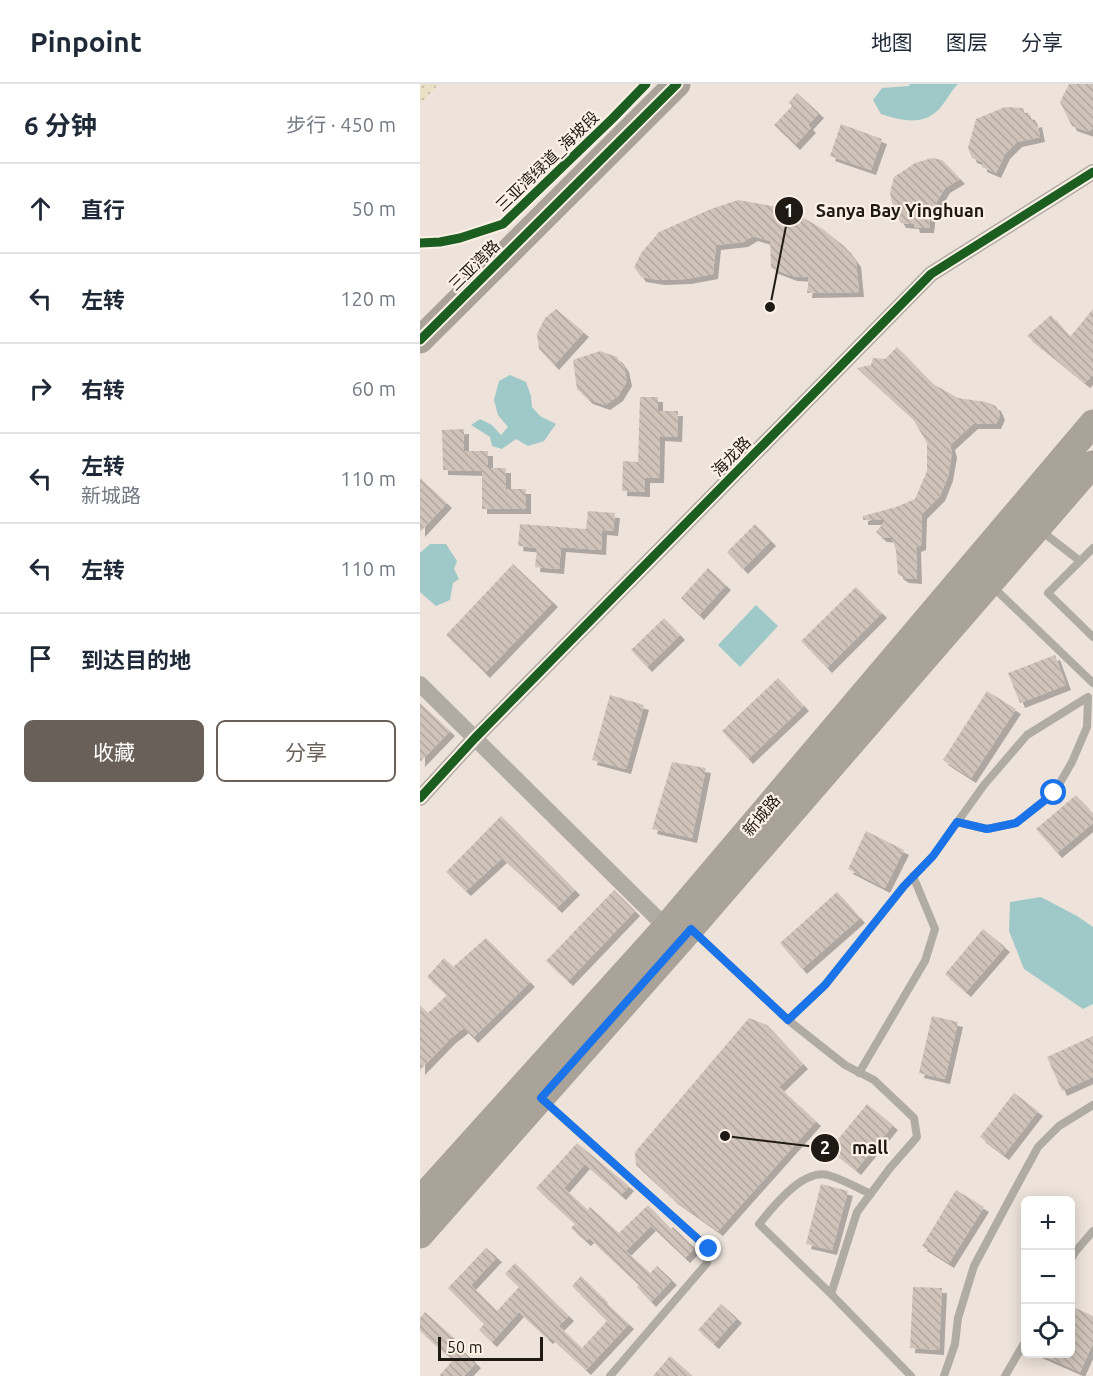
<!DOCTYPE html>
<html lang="zh">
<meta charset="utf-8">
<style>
body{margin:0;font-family:Ubuntu,"Noto Sans SC",sans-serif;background:#f2f2f3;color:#1f2937}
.controls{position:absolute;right:18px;bottom:18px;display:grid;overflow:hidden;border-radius:9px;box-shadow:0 3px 15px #0003}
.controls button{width:54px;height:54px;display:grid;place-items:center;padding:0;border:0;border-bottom:2px solid #e0e1e3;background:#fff;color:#1f2937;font:30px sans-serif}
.scale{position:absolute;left:18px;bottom:15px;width:105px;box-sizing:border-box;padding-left:6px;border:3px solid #201a14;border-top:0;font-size:16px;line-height:21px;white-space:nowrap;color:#201a14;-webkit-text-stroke:4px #fcf1e7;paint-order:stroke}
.stop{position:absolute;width:18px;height:18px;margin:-14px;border:4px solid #1a73e8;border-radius:50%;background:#fff}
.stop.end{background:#1a73e8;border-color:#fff;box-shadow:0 2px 6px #0008}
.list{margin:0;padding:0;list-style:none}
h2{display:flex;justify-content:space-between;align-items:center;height:78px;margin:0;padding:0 24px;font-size:26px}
h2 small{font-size:20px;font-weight:400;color:#747a83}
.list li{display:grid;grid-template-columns:39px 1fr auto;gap:18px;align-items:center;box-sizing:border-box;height:90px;padding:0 24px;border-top:2px solid #e0e1e3}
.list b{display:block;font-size:22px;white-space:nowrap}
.list p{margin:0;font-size:20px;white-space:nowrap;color:#747a83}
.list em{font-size:20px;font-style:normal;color:#747a83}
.actions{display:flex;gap:12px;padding:18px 24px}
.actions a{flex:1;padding:14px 0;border:2px solid #686059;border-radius:9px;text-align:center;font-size:21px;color:#686059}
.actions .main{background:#686059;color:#fff}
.icon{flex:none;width:33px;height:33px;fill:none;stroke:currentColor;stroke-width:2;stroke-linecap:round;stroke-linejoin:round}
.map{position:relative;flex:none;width:673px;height:1292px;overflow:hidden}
header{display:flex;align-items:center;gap:36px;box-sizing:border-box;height:84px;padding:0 30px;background:#fff;border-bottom:2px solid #e0e1e3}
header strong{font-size:28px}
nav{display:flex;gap:33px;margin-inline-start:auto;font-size:21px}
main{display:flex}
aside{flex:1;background:#fff}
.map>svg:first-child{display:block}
.sand{fill:url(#sand-dots)}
.water{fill:#9fc9c9}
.building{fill:url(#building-back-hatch);filter:url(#shadow)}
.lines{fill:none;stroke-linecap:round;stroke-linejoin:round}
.lane{stroke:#b0aba3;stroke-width:8}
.street{stroke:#b0aba3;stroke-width:16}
.primary{stroke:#a9a399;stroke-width:27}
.cycleway-casing{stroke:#fcf1e7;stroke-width:13}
.cycleway{stroke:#1b5e20;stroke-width:9}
.route{stroke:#1a73e8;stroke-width:8}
.labels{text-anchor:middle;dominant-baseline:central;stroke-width:4.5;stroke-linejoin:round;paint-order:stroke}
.street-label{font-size:16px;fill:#201a14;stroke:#fcf1e7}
.leader{fill:none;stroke:#201a14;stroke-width:2}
.callout-dot{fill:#201a14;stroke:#fcf1e7;stroke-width:2}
.mark-label{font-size:18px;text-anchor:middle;font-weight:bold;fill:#fff}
.callout-label{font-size:18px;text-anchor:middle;font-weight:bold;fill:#201a14;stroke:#fcf1e7;stroke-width:4.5;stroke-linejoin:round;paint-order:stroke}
</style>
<header>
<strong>Pinpoint</strong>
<nav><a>地图</a><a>图层</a><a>分享</a></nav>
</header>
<main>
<aside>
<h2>6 分钟<small>步行 · 450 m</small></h2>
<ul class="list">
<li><svg class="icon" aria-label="ahead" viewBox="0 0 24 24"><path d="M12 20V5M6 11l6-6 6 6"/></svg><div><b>直行</b></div><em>50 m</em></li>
<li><svg class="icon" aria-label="left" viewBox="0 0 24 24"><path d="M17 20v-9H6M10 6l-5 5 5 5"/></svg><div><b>左转</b></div><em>120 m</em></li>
<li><svg class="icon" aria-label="right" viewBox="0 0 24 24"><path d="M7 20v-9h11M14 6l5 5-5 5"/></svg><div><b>右转</b></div><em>60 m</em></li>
<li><svg class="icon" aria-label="left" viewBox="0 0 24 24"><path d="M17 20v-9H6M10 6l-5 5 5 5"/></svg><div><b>左转</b><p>新城路</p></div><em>110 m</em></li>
<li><svg class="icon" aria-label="left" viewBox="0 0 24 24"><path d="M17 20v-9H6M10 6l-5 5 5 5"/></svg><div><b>左转</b></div><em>110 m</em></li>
<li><svg class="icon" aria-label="arrive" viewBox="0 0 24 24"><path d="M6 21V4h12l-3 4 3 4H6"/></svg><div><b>到达目的地</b></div></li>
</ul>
<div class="actions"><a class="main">收藏</a><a>分享</a></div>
</aside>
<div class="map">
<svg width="673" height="1292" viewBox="0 0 673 1292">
<defs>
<pattern id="sand-dots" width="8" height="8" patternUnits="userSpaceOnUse" patternTransform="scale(1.5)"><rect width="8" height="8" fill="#e9e0c7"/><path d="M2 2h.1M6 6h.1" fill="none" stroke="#c8c0aa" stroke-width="1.8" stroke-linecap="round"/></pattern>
<pattern id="building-back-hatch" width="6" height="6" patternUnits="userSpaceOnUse" patternTransform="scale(1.5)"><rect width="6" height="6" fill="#d0c4ba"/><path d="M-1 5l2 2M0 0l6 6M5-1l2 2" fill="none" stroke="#b2a89f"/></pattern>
<filter id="shadow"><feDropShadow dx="5" dy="5" stdDeviation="0" flood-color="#0004"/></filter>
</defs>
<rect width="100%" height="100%" fill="#ede3da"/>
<!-- sand -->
<path class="sand" d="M 0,0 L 19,0 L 0,20 Z"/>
<!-- water -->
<path class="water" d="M 490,0 L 538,0 C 531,7 527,16 520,24 C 504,42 482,37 461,30 L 453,16 L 462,4 L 489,2 Z
M 90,291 L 106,298 L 111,312 L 112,323 L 120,332 L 136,340 L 124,357 L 108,362 L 96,355 L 82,365 L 72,362 L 70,353 L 51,341 L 60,335 L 72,341 L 81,351 L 88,343 L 78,331 L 74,316 L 79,297 Z
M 10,460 L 26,460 L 37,477 L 34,485 L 39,495 L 33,499 L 30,516 L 16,522 L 0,508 L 0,469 Z
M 336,521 L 358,542 L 320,583 L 298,561 Z
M 621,813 L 657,832 L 673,843 L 673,920 L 663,925 L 604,885 L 589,847 L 590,818 Z"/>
<!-- building -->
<path class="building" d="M 649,0 L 673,0 L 673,44 L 669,48 L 652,42 L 640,18 Z
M 377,9 L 399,29 L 388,41 L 391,44 L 375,61 L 354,41 L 372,22 L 369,18 Z
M 585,23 L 603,24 L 605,30 L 610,31 L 613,39 L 617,38 L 620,53 L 597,58 L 585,70 L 576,89 L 562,83 L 562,78 L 552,74 L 548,64 L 556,35 Z
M 421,40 L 462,55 L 451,86 L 410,72 Z
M 512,74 L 522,76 L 540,95 L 525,104 L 511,127 L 509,144 L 495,144 L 494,140 L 481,139 L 474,127 L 470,109 L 474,93 L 495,79 Z
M 318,116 L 369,125 L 404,146 L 425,163 L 436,178 L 439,208 L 387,209 L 389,193 L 372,192 L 351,184 L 350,157 L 333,152 L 323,158 L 296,161 L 293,190 L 266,195 L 240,196 L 221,193 L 214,183 L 222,168 L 239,148 L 291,125 Z
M 136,225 L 164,248 L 134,281 L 119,265 L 117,250 L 125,234 Z
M 673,225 L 673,291 L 665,299 L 607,252 L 631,231 L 650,253 Z
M 477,263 L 513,300 L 538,314 L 566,318 L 576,322 L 580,331 L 576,340 L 553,340 L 530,361 L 532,369 L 528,392 L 520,412 L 502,430 L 501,461 L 496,463 L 497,495 L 484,494 L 478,490 L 476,467 L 472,454 L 462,453 L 456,448 L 466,436 L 443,436 L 443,432 L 476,423 L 495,415 L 507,387 L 507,359 L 493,335 L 437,284 L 451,281 L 453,274 L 465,275 Z
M 180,267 L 197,273 L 204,283 L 207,297 L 198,312 L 185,321 L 168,315 L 157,305 L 153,276 Z
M 220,313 L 238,313 L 238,327 L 258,327 L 257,353 L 240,352 L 239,394 L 225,394 L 225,408 L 202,407 L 203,377 L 218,378 Z
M 44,345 L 44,367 L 68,367 L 68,384 L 86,384 L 86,405 L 106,405 L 106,425 L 62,425 L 62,387 L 23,386 L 22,346 Z
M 0,394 L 27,419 L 0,448 Z
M 168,427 L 195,429 L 193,447 L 182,446 L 181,466 L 141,463 L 139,485 L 115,483 L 117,464 L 98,462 L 100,440 L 166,445 Z
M 335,440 L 351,457 L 323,485 L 307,468 Z
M 93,480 L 133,518 L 65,589 L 26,551 Z
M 288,484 L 306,501 L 279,531 L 261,514 Z
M 436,503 L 462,529 L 407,584 L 381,557 Z
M 244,534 L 260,551 L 227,583 L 211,566 Z
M 635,571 L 646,601 L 600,619 L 588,589 Z
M 358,594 L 384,622 L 328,675 L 302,647 Z
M 567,607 L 596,625 L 551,694 L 523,676 Z
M 190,611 L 224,621 L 206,685 L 172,676 Z
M 0,619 L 30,647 L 0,678 Z
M 252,678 L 286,684 L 272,754 L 232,745 Z
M 656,711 L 673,730 L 673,739 L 637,769 L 616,745 Z
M 81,732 L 155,806 L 137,824 L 82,774 L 46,807 L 26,788 Z
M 446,747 L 484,766 L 465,804 L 428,785 Z
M 194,806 L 215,827 L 148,897 L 126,877 Z
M 417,808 L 440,834 L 382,885 L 360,859 Z
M 563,845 L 585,863 L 546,908 L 525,890 Z
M 66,854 L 110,898 L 53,954 L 44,944 L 31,954 L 0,986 L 0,921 L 8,929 L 27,911 L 7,893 L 24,874 L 33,883 Z
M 512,932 L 538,938 L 525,995 L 499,989 Z
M 329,934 L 347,941 L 383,980 L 359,1003 L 396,1037 L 298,1147 L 253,1115 L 216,1081 L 215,1068 Z
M 673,952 L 673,993 L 642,1007 L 627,973 Z
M 594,1009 L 618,1027 L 584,1071 L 560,1053 Z
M 447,1020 L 473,1041 L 436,1086 L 410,1065 Z
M 157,1059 L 209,1102 L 201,1111 L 165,1080 L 144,1104 L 168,1126 L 170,1123 L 199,1149 L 228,1121 L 251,1145 L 253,1143 L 275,1164 L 265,1174 L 231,1142 L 206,1167 L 230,1189 L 237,1182 L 252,1196 L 231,1218 L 217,1203 L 219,1201 L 169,1154 L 166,1157 L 151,1144 L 155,1140 L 116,1104 Z
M 401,1100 L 428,1107 L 412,1166 L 386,1160 Z
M 536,1106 L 564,1123 L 529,1179 L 502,1162 Z
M 66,1164 L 77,1173 L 51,1201 L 77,1227 L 99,1203 L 85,1190 L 95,1179 L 149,1232 L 139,1242 L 162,1264 L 187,1237 L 152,1202 L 161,1192 L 183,1214 L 182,1215 L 209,1240 L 166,1286 L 130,1253 L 128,1255 L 99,1228 L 72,1258 L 59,1246 L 64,1240 L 28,1204 Z
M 493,1203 L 522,1204 L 519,1266 L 490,1264 Z
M 301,1220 L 317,1234 L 294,1260 L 278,1246 Z
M 651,1222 L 673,1232 L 673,1259 L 660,1288 L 617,1269 L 651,1269 Z
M 5,1228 L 32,1252 L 30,1255 L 56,1279 L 44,1292 L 19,1292 L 33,1276 L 0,1247 L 0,1234 Z
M 250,1272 L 273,1292 L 233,1292 Z"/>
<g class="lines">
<!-- lane -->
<path class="lane" d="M 620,446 L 660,477
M 673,464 L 628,509 L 673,553
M 572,502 L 673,599
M 273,847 L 368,936 L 425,981 L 454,996 L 494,1034 L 497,1053 L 470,1084 L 437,1128 L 411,1210 L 491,1292
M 368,936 L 405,901 L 484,802 L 513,772 L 564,701 L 607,651 L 668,613 L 667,643 L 652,678 L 634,709 L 596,739 L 567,745 L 537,738
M 439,989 L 505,877 L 515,845 L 493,792
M 123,1016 L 289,1165 L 287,1179 L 190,1292
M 650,1177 L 655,1168 L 673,1147
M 411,1210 L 339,1140 C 353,1123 382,1085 408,1091 C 422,1095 438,1104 451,1110
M 524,1292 L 535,1260 L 538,1234 L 554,1182 L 593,1109 L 618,1063 L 639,1042 L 673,1021
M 585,1292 L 606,1256"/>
<!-- street -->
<path class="street" d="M 0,600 L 251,848
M 0,714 L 55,654 L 511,190 L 673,88"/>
<!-- primary -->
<path class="primary" d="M 0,256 L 257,0
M 0,1116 L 246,843 L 673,339
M 0,1151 L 260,857 L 673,380"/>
<!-- cycleway casing -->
<g class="cycleway-casing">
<path id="cycleway" d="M 0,159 L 20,158 L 40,154 L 83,140 L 192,35 L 226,0
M 0,256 L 257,0
M 0,714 L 55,654 L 511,190 L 673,88"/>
</g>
<!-- cycleway -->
<use href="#cycleway" class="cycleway"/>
</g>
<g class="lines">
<!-- route -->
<path class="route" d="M 289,1165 L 121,1014 L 271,845 L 368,936 L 405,901 L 484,802 L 513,772 L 537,738 L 567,745 L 596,739 L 634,709"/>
</g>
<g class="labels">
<!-- street labels -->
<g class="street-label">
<text transform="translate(127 77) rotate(-44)">三亚湾绿道_海坡段</text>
<text transform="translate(54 181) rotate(-45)">三亚湾路</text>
<text transform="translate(311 372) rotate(-46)">海龙路</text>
<text transform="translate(341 731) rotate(-50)">新城路</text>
</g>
</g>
<!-- callouts -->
<path class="leader" d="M350 223L369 127M305 1052L405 1064"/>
<g class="callout-dot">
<circle cx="350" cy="223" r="6"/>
<circle cx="305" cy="1052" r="6"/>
<circle cx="369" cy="127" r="15"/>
<circle cx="405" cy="1064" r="15"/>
</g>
<g class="mark-label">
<text x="369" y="133">1</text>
<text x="405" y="1070">2</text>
</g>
<g class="callout-label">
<text x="480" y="133">Sanya Bay Yinghuan</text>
<text x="450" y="1070">mall</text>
</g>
</svg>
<div class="controls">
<button>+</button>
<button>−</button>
<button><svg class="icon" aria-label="locate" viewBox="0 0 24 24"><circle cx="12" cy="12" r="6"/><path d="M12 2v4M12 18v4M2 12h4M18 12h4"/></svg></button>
</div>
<div class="scale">50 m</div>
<div class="stop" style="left:634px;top:709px"></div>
<div class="stop end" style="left:289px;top:1165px"></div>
</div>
</main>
